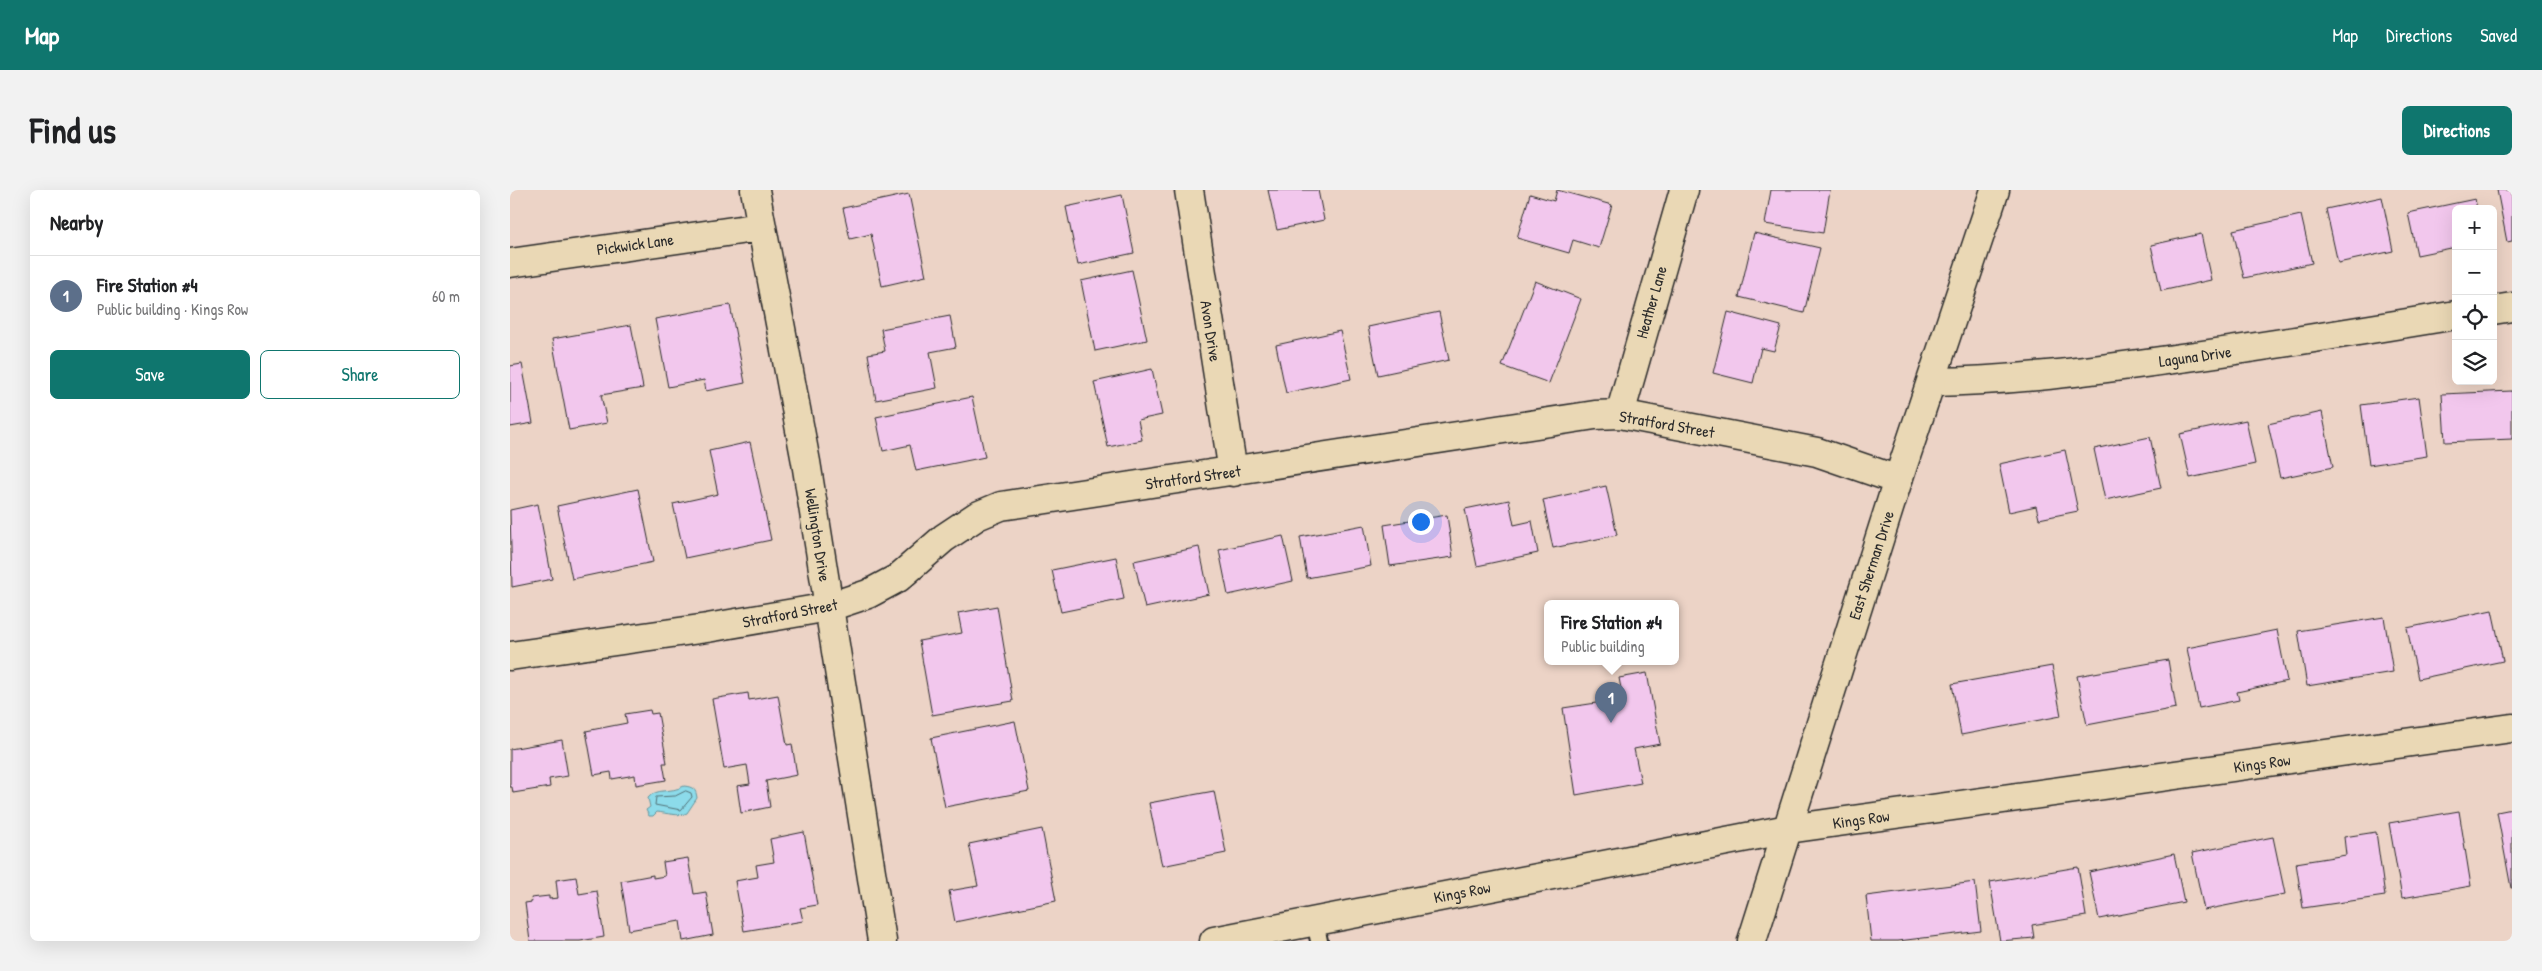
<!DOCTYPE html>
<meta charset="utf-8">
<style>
body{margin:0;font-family:"Patrick Hand",sans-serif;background:#f2f2f2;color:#202124}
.controls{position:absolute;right:15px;top:15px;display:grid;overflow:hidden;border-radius:8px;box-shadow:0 5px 20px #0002}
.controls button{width:45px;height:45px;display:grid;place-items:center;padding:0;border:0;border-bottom:1px solid #e0e0e0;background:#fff;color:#202124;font:25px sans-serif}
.you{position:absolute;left:910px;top:331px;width:18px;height:18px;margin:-12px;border:4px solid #fff;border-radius:50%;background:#1a73e8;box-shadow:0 0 0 8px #1a73e833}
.badge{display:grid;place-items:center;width:32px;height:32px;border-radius:50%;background:#0f766e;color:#fff;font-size:16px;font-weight:700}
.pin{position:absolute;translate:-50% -41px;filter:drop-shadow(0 1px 2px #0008)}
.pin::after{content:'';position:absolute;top:26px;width:18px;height:15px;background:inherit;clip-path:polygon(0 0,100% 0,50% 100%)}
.popup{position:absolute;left:1034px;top:410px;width:135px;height:65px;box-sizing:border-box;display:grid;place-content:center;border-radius:8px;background:#fff;filter:drop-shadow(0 1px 4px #0005);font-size:16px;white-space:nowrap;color:#757577}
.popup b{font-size:19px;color:#202124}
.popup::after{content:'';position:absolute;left:50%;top:100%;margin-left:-10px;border:10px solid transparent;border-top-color:#fff}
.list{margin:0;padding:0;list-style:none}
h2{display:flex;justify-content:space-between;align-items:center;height:65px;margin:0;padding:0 20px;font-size:21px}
h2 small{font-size:16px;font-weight:400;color:#757577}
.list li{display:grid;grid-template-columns:32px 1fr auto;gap:15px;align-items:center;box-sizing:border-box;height:80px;padding:0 20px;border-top:1px solid #e0e0e0}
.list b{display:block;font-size:19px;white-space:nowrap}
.list p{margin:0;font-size:16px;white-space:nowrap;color:#757577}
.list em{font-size:16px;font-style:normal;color:#757577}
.actions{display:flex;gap:10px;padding:15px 20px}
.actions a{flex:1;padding:11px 0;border:1px solid #0f766e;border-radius:8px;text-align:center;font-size:18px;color:#0f766e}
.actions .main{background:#0f766e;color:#fff}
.icon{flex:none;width:28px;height:28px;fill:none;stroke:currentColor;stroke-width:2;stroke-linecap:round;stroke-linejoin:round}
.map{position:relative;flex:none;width:2002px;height:751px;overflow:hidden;border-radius:8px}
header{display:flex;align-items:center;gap:30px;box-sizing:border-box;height:70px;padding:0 25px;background:#0f766e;color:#fff}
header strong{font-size:24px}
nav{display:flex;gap:28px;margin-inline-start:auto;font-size:18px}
.intro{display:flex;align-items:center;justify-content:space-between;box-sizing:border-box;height:120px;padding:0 30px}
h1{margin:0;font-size:35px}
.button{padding:12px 22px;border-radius:8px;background:#0f766e;color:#fff;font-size:18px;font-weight:700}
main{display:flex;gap:30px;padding:0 30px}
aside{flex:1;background:#fff;border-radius:8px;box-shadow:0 5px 20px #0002}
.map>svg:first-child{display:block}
.water{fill:#8cdbea;stroke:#65959e}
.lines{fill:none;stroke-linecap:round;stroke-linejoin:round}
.shore{stroke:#527177;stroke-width:1}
.building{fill:#f2c7ed;stroke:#2b2b2b}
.lane-casing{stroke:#2b2b2b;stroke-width:20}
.street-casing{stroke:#2b2b2b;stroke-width:31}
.secondary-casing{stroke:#2b2b2b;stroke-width:31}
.lane{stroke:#ead8b5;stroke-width:16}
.street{stroke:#ead8b5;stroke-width:28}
.secondary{stroke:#ead8b5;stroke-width:28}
.labels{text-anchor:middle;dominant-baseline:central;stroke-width:4;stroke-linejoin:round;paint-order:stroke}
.street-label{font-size:16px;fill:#2b2b2b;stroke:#ead8b5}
</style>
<header>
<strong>Map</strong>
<nav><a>Map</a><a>Directions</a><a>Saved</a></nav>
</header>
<div class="intro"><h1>Find us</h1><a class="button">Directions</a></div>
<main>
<aside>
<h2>Nearby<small></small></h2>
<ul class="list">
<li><span class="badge" style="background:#5c6f8a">1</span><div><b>Fire Station #4</b><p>Public building · Kings Row</p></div><em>60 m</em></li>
</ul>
<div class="actions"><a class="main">Save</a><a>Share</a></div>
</aside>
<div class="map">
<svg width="2002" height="751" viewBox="0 0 2002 751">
<rect width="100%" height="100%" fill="#ecd3c6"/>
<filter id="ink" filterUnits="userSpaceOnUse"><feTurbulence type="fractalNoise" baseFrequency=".02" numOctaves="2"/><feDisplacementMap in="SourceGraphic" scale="10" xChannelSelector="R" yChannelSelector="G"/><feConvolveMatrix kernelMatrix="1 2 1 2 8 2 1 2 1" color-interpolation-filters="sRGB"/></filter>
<g filter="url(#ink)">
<!-- water -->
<path class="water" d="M 174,596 C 183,597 186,599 187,608 L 177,623 C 170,627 156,623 147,622 L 143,626 L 139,626 L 136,620 L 140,617 L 138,608 C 147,597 160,604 174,596 Z"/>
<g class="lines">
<!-- shore -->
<path class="shore" d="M 176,601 L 181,603 L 182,607 L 171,620 L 145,615 L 146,607 L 165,606 Z"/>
</g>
<!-- building -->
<path class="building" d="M 758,0 L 808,0 L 814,30 L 767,40 Z
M 1047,0 L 1102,15 L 1089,58 L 1063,50 L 1059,63 L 1007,48 L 1020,4 L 1044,11 Z
M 1261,0 L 1320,0 L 1313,43 L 1255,34 Z
M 1987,0 L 2002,0 L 2002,51 L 1997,52 Z
M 399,4 L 416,86 L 372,96 L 361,44 L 340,49 L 333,18 Z
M 612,5 L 624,63 L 568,75 L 556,17 Z
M 1872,7 L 1883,61 L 1828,73 L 1816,19 Z
M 1965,9 L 1967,19 L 1946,19 L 1946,57 L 1907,65 L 1898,23 Z
M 1791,25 L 1802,73 L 1734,88 L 1723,40 Z
M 1244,43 L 1310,58 L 1294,123 L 1229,107 Z
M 1691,44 L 1701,90 L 1651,101 L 1641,55 Z
M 622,80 L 637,150 L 585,161 L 571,91 Z
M 1025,91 L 1071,109 L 1039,193 L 992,176 Z
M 220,115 L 235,193 L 196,201 L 194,190 L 158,197 L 145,129 Z
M 929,122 L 939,170 L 868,185 L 858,137 Z
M 1218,122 L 1271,136 L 1264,161 L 1251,158 L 1243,193 L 1203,183 Z
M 440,126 L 446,157 L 420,162 L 427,198 L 366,210 L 358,164 L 375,161 L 371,139 Z
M 121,135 L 133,198 L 91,205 L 97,233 L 59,240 L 42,149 Z
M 830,141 L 841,189 L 776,203 L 766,155 Z
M 12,174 L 23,233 L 0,237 L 0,176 Z
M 642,179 L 652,225 L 628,230 L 632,250 L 598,257 L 584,192 Z
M 2002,201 L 2002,249 L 1935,252 L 1932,204 Z
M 462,207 L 475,267 L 406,281 L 400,255 L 373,261 L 366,227 Z
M 1909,207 L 1917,266 L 1859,275 L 1851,215 Z
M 1812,222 L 1823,277 L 1770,288 L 1758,234 Z
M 1736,230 L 1745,274 L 1680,288 L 1670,244 Z
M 1640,247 L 1651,298 L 1595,310 L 1584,259 Z
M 240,252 L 261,350 L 175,368 L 163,314 L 208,304 L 199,261 Z
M 1555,260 L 1568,321 L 1529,329 L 1526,316 L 1499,322 L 1489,274 Z
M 1096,296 L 1107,345 L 1043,358 L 1033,310 Z
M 128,299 L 143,372 L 62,389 L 47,316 Z
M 999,310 L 1004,335 L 1022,331 L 1028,363 L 967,376 L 955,319 Z
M 28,314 L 42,389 L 2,397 L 0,320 Z
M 937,325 L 943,367 L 880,376 L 874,335 Z
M 854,335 L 861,376 L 797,388 L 790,347 Z
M 773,346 L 783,391 L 718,405 L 709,360 Z
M 689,357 L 699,404 L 635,418 L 624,371 Z
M 606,367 L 614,409 L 551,422 L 542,380 Z
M 487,416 L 503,511 L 422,525 L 409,451 L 452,443 L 448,423 Z
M 1982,420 L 1993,471 L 1908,489 L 1897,438 Z
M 1874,427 L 1883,482 L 1797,496 L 1788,441 Z
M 1767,440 L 1777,491 L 1727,502 L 1729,510 L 1689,518 L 1677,458 Z
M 1658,470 L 1666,518 L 1577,535 L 1567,486 Z
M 1542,476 L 1551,526 L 1451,545 L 1442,494 Z
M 1137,483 L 1150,554 L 1124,559 L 1131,593 L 1066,605 L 1053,518 L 1113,509 L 1109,488 Z
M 238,503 L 239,510 L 268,505 L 277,555 L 282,554 L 287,585 L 256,591 L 260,617 L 231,623 L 227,596 L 240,594 L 237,575 L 214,579 L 202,509 Z
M 140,520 L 141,524 L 148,523 L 157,573 L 153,573 L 156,590 L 126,595 L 125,585 L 102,589 L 101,582 L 84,585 L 76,541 L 117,533 L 115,524 Z
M 505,531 L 519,601 L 435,617 L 421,548 Z
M 52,550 L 58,586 L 39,589 L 40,597 L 3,603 L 2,597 L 0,597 L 0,559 Z
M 704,601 L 716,663 L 652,676 L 639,613 Z
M 2002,619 L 2002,698 L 2001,698 L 1987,622 Z
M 1949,621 L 1961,696 L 1892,708 L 1879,633 Z
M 532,639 L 546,711 L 445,732 L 439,701 L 468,696 L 459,654 Z
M 294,642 L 307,715 L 290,718 L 293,731 L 234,741 L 225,691 L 248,687 L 246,675 L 264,672 L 260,649 Z
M 1866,642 L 1875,706 L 1793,718 L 1786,673 L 1836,665 L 1834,647 Z
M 1763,647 L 1775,704 L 1694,720 L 1682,663 Z
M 1664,664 L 1674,712 L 1589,729 L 1579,682 Z
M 178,668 L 184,704 L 196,702 L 203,745 L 173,751 L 170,731 L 119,740 L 111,691 L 143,685 L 143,688 L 155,686 L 153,672 Z
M 1568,677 L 1576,726 L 1522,735 L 1524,748 L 1490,751 L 1480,692 Z
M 66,687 L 69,704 L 87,701 L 94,747 L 70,751 L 20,751 L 15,713 L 22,712 L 21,708 L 39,706 L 39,709 L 48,708 L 46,690 Z
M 1465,692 L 1471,741 L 1388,751 L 1361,751 L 1356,706 Z"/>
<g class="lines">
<!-- lane casing -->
<g class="lane-casing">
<path id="lane" d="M 805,731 L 809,751"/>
</g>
<!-- street casing -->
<g class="street-casing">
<path id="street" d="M 245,0 L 296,272 L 372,751
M 679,0 L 723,282
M 0,73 L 251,37
M 1983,120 L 2002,117
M 1422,192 C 1501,191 1579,181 1657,170 C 1753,157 1849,141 1946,125
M 1110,224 L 1174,0
M 0,466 L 197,438 L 319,417 L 358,404 L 388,388 L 434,348 L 467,326 L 491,316 L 1085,225 L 1110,224 L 1307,262 L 1388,290
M 1278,639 L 2002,538"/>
</g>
<!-- secondary casing -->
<g class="secondary-casing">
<path id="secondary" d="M 704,751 L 1278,639
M 1242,751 L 1388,290 L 1485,0"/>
</g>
<!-- lane -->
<use href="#lane" class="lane"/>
<!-- street -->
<use href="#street" class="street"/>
<!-- secondary -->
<use href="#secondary" class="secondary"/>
</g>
</g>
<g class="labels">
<!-- street labels -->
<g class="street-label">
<text transform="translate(125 54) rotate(-8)">Pickwick Lane</text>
<text transform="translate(1141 112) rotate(-74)">Heather Lane</text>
<text transform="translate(701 141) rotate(81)">Avon Drive</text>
<text transform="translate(1685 166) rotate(-8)">Laguna Drive</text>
<text transform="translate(1157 234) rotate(10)">Stratford Street</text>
<text transform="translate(683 287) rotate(-8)">Stratford Street</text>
<text transform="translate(308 345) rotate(81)">Wellington Drive</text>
<text transform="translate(1361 375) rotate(-72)">East Sherman Drive</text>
<text transform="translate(280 423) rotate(-11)">Stratford Street</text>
<text transform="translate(1752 573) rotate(-8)">Kings Row</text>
<text transform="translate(1351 629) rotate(-8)">Kings Row</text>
<text transform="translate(952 702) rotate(-11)">Kings Row</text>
</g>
</g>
</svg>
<div class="controls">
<button>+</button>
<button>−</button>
<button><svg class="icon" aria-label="locate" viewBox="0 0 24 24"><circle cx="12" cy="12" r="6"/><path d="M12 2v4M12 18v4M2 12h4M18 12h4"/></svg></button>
<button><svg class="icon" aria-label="layers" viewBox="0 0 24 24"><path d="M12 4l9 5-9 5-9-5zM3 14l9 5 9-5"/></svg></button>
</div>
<div class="you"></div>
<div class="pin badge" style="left:1101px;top:533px;background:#5c6f8a">1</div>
<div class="popup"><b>Fire Station #4</b>Public building</div>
</div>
</main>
